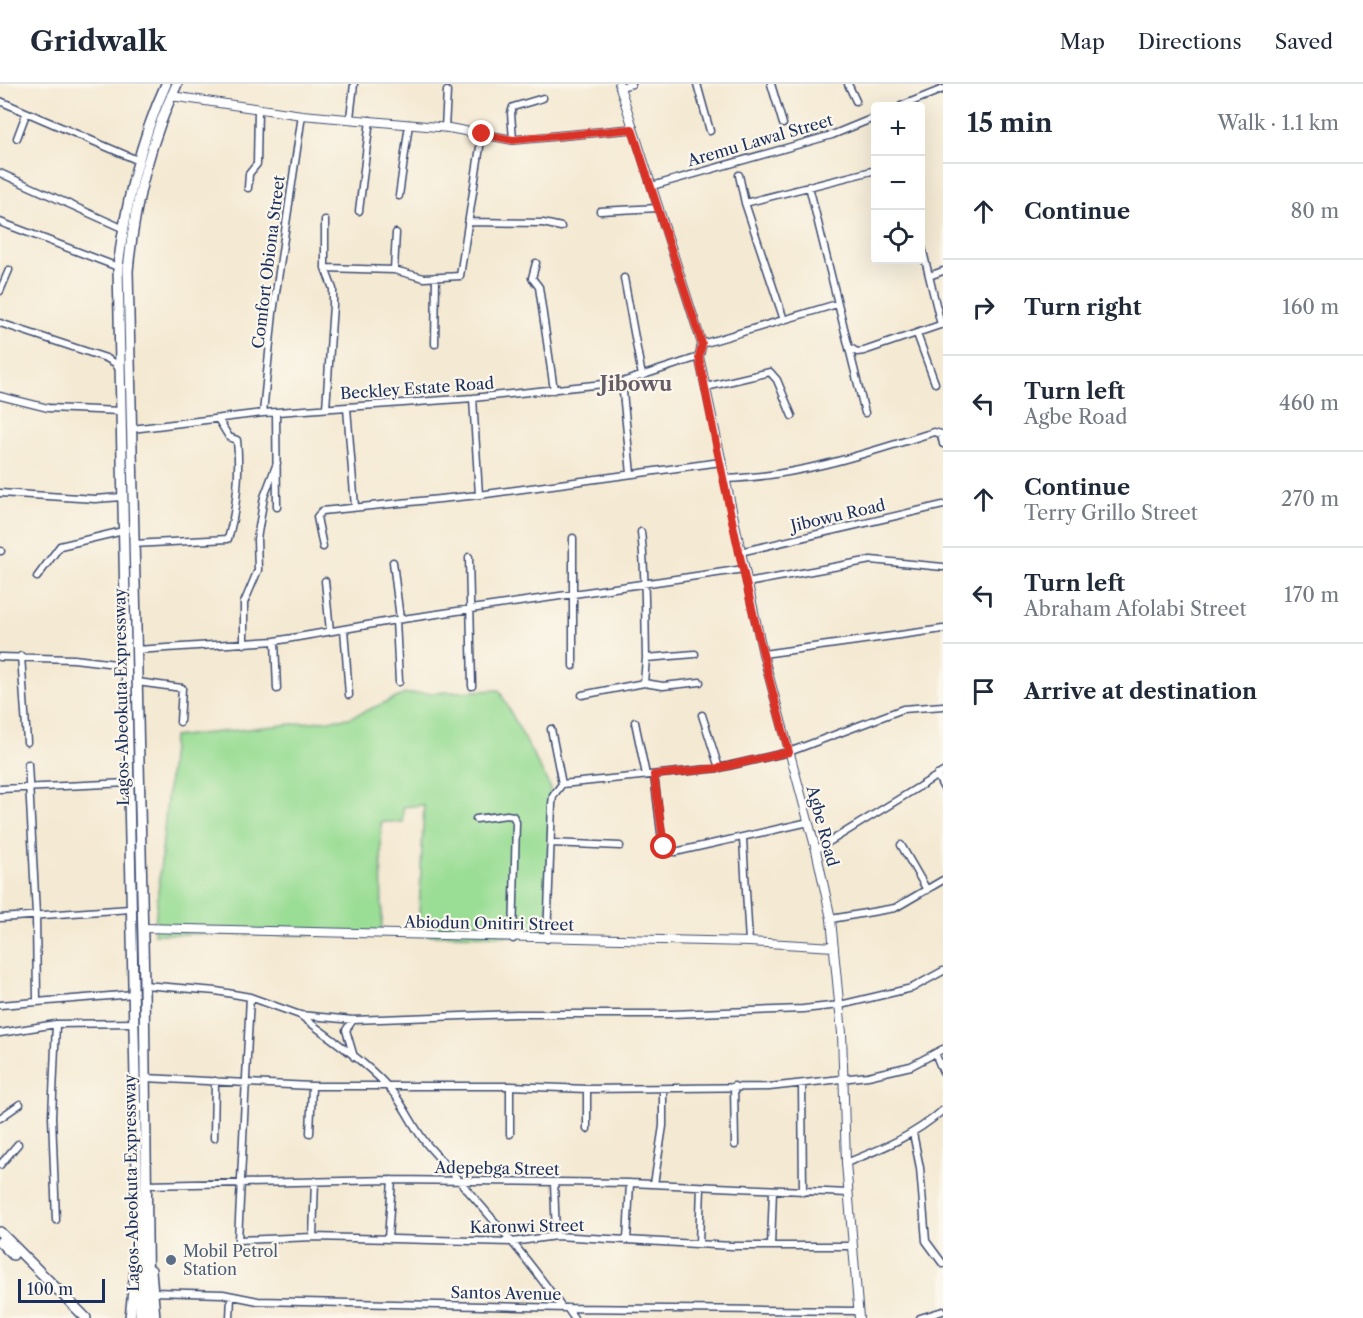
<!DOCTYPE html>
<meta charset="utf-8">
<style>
body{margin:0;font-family:"Libre Caslon Text",serif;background:#f6f6f7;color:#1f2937}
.controls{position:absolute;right:18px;top:18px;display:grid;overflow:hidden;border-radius:6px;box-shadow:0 6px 24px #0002}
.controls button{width:54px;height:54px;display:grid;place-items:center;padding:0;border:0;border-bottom:2px solid #e0e1e3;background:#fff;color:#1f2937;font:30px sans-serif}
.scale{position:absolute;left:18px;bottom:15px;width:87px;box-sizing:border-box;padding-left:6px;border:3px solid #1b2f5e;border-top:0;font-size:16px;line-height:21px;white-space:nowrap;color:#1b2f5e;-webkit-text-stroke:4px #fbf7ec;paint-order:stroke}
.stop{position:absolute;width:18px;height:18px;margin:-14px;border:4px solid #d93025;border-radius:50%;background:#fff}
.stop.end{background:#d93025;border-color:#fff;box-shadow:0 2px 6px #0008}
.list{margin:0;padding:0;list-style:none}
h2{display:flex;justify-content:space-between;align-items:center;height:78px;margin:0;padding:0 24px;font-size:26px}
h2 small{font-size:20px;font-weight:400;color:#747a83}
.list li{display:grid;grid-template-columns:39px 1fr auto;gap:18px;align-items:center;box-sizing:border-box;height:96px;padding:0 24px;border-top:2px solid #e0e1e3}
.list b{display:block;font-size:22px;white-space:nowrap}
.list p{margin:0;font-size:20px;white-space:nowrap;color:#747a83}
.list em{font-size:20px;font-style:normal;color:#747a83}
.icon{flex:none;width:33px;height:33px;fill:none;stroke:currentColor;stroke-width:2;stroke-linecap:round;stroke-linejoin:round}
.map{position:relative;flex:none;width:943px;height:1234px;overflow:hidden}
header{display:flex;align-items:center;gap:36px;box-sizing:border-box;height:84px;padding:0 30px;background:#fff;border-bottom:2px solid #e0e1e3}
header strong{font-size:28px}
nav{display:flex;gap:33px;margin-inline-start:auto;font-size:21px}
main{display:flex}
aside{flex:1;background:#fff}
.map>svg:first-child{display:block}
.green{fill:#9add94;stroke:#5a8679;stroke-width:1.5}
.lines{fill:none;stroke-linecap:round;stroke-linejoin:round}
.minor-casing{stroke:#3c4b6f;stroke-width:9}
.tertiary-casing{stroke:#3c4b6f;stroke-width:10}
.primary-casing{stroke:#3c4b6f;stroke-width:12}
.trunk-casing{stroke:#3c4b6f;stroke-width:12}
.minor{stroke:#fff;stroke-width:6}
.tertiary{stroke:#fff;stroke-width:8}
.primary{stroke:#fff;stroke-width:9}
.trunk{stroke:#fff;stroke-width:9}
.route{stroke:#d93025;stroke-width:8}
.service-dot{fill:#5c6f8a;stroke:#fbf7ec;stroke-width:2}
.labels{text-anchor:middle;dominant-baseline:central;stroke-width:4.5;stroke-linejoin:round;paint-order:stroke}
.street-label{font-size:16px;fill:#1b2f5e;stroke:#fbf7ec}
.service-label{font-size:16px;fill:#4e5e75;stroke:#fbf7ec;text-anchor:start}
.quarter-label{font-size:20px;font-weight:bold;fill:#655d66;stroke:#fbf7ec}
</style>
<header>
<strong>Gridwalk</strong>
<nav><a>Map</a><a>Directions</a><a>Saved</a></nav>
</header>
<main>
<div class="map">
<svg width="943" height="1234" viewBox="0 0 943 1234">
<rect width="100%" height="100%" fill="#fbf7ec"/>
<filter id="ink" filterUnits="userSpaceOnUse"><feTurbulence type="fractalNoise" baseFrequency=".0167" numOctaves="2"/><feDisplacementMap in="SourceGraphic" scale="12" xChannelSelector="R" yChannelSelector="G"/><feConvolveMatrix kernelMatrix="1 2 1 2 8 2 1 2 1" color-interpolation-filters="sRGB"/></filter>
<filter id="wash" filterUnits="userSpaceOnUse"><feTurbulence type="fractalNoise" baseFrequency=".008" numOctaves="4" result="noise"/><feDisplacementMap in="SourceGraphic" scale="24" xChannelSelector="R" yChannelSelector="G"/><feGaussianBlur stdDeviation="1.35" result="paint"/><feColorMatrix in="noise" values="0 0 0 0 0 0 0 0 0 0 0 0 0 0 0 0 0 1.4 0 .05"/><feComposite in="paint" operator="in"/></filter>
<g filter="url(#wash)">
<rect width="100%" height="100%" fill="#f4e9d2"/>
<!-- green -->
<path class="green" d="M 499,606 L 550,703 L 547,852 L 418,851 L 424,721 L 403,723 L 403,738 L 381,738 L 382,851 L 154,850 L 173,653 L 349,634 L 405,610 Z"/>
</g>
<g filter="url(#ink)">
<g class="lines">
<!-- minor casing -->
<g class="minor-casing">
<path id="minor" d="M 697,0 L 710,47
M 771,0 L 783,40
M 848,0 L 856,17
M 620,3 L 632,0
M 0,17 L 137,76
M 901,22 L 943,5
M 350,34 L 354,0
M 445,44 L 447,7
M 17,54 L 26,30
M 513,56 L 511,29 L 513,23 L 543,14
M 0,89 L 122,144
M 739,91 L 745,119 L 784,236
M 652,102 L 832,51 L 876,33
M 809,102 L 865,329
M 248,104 L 249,90 L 257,80 L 258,25
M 399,112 L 409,40
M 745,119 L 876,86
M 359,127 L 370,36
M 600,127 L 658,124
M 325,136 L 325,184 L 333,205 L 333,221 L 326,324
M 0,138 L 118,183
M 469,138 L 543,139 L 561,143
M 920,155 L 941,241
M 536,179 L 532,194 L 539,203 L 554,306
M 325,184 L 394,186 L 424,194 L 460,192 L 482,50
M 394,186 L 396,149
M 929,192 L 943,187
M 624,194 L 642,292
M 0,207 L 9,186
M 0,239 L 106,274 L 115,279 L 120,287
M 917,250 L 935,299
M 435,260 L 436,193
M 702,260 L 837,220
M 849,263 L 857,268 L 864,267 L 943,240
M 622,298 L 631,390
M 706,303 L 770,288 L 777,296 L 792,332
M 0,312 L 48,324 L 121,327
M 473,314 L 479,411
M 347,324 L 355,423
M 263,329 L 273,229 L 302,31
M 276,329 L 277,423
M 132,345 L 263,329 L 473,314 L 622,298 L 699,273
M 724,395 C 796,393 865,370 934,348 L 941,350 L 943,360
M 0,409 L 95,415 L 122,413
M 641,448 C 646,491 645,531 646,574 L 695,570
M 573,454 L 573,582
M 133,460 L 228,455 C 237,425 240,387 237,356 L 229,353 L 218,335
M 323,463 L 317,433 L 322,427 L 479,411 L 721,378
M 0,467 L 1,467
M 740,468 L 943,421
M 469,473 L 472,602
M 393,478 L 400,535
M 37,493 L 60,462 L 123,447
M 325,497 L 330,547
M 747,499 L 871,476 L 943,483
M 396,536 L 399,598
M 344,545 L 349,611
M 275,557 L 277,605
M 244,560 L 244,519 L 258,486 L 257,455 L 264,413 L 277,379
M 136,566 L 275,557 L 396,536 L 744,485
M 763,570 L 943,545
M 21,572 L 27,658
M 0,573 L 74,575 L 124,581
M 137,598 L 182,604 L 180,638
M 644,599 L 663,602 L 700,598
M 582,611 L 644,599 L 646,574
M 702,631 L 719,684
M 635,638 L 646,691
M 551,645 L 562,700
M 28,680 L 36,830 L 37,917
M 654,691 L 662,757 L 668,767 L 675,768 L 809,738
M 937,691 L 943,703
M 0,705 L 128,699
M 476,735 L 507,731 L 513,732 L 516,738 L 513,855
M 743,755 L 749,858
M 551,759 L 620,762
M 901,761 L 927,806
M 816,766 L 943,688
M 0,834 L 130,825
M 831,835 L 895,824 L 943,796
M 547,855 L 552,720 L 553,712 L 562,700 L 719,684 L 789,668 L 903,625 L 943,622
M 144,901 L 216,907 L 250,913 L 300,931 L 353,936 L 516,930 L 671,930 L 803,925 L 840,921 L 912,904 L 943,887
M 250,913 L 238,1156 L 313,1153 L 512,1158 L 556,1152 L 732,1162 L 852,1162
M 0,921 L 134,910
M 300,931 C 332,956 370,980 395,1011 C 408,1028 416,1049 431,1065 C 477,1117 523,1167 562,1224
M 353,936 L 346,946 L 354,973
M 0,949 L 56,940 L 135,939
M 935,969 L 943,988
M 145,994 L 312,1002 L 510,1002 L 587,1005 L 769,1003 L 868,992 L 911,982 L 943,965
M 802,1000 L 803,1108
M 510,1002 L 510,1050
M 734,1002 L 735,1061
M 587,1005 L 587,1045
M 0,1034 L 20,1020
M 310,1049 L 312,1002
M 913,1049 L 920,1084 L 926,1157 L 943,1180
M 214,1054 L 215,997
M 846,1079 C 881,1065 914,1052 943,1026
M 0,1081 L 18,1060
M 554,1098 L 556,1152
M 654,1100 L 663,1042 L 663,1005
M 146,1101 L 392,1096 L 630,1099 L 848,1109
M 56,1136 L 52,1033 L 56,940
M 313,1153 L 315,1097
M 388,1155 L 392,1096
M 627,1156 L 630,1099
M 699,1160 L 701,1103
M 771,1162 L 773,1106
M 153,1208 L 223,1210 L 258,1217 L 567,1224 L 858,1227
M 567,1224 L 574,1234
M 230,1234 L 231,1213
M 920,1234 L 943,1227"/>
</g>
<!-- tertiary casing -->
<g class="tertiary-casing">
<path id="tertiary" d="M 619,0 L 702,260 L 699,273 L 702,286 L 763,570 L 816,766 L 831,835 L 842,949 L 846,1079 L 859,1234
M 171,12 L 302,31 L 449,44 L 513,56 L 632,45
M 143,844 L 749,858 L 834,863"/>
</g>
<!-- primary casing -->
<g class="primary-casing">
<path id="primary" d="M 0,1148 L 86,1234
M 0,1158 L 13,1171
M 151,1186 L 155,1234
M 130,1234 L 136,1177"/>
</g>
<!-- trunk casing -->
<g class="trunk-casing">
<path id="trunk" d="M 140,1234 L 118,183 C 126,120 139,59 166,0
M 148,1234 L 144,901 L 128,187 C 134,121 148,61 177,0"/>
</g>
<!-- minor -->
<use href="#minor" class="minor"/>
<!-- tertiary -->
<use href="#tertiary" class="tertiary"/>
<!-- primary -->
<use href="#primary" class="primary"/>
<!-- trunk -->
<use href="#trunk" class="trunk"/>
</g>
</g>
<g class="lines" filter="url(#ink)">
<!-- route -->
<path class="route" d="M 482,50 L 513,56 L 632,45 L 702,260 L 699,273 C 724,405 752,538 789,668 L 719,684 L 654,691 L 664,763"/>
</g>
<!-- markers -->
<circle class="service-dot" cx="171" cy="1176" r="6"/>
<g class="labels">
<!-- street labels -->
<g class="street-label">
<text transform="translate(760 56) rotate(-16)">Aremu Lawal Street</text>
<text transform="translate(268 178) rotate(-83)">Comfort Obiona Street</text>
<text transform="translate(417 304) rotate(-4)">Beckley Estate Road</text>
<text transform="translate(838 431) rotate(-13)">Jibowu Road</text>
<text transform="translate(121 613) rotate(-91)">Lagos-Abeokuta Expressway</text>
<text transform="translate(823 742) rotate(75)">Agbe Road</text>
<text transform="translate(489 839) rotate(1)">Abiodun Onitiri Street</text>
<text transform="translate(497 1084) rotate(1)">Adepebga Street</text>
<text transform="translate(131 1099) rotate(-91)">Lagos-Abeokuta Expressway</text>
<text transform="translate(527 1142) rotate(-1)">Karonwi Street</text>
<text transform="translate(506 1209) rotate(1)">Santos Avenue</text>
</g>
<!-- service labels -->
<g class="service-label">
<text x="183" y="1167">Mobil Petrol<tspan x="183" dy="18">Station</tspan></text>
</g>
<!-- quarter labels -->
<g class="quarter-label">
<text x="636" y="300">Jibowu</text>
</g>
</g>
</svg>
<div class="controls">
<button>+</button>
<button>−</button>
<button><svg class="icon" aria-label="locate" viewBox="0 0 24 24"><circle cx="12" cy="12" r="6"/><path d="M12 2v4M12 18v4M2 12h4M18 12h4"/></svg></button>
</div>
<div class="scale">100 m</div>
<div class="stop" style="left:664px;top:763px"></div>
<div class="stop end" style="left:482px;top:50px"></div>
</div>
<aside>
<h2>15 min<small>Walk · 1.1 km</small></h2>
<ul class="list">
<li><svg class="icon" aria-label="ahead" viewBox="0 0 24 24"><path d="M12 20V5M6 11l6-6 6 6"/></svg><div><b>Continue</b></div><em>80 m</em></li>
<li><svg class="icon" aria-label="right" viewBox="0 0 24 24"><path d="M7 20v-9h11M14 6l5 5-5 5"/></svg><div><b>Turn right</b></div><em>160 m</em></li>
<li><svg class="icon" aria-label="left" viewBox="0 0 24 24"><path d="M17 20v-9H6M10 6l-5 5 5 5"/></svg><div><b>Turn left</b><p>Agbe Road</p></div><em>460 m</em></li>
<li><svg class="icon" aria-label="ahead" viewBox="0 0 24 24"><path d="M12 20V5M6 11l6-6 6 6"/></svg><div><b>Continue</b><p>Terry Grillo Street</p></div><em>270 m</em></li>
<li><svg class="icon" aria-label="left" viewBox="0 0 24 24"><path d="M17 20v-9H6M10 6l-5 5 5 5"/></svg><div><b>Turn left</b><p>Abraham Afolabi Street</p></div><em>170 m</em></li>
<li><svg class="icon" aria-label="arrive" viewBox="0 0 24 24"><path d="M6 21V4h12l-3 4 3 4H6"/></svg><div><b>Arrive at destination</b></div></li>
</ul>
</aside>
</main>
